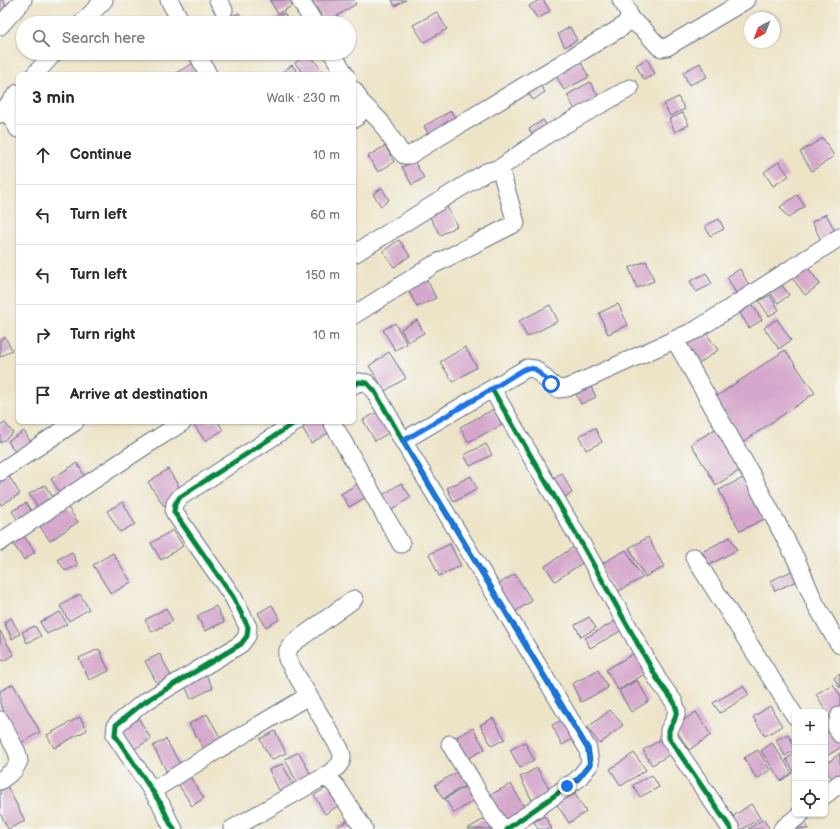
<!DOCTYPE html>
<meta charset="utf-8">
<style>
body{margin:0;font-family:"Balsamiq Sans",sans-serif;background:#f7f7f7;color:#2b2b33}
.controls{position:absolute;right:12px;bottom:12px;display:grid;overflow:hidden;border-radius:6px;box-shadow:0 1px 3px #0004}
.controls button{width:36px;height:36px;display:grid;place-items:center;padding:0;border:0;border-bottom:1px solid #e1e1e2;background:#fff;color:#2b2b33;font:20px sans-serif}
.compass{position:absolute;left:744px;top:12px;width:36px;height:36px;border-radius:50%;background:#fff;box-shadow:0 1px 3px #0004;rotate:222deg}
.stop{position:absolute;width:12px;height:12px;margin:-9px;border:3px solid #1a73e8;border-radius:50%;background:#fff}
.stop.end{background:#1a73e8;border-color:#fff;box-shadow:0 1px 4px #0008}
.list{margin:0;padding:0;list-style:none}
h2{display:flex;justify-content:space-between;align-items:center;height:52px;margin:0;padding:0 16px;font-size:17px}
h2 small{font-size:13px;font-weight:400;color:#7c7c81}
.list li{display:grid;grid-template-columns:26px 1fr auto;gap:12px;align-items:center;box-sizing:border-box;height:60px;padding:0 16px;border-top:1px solid #e1e1e2}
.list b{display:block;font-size:15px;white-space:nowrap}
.list em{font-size:13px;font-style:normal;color:#7c7c81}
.icon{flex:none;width:22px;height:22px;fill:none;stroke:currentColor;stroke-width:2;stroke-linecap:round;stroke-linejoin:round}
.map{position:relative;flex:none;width:840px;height:829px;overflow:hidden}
.search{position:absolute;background:#fff;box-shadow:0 1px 3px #0004;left:16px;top:16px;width:340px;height:44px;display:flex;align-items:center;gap:10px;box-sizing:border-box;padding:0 14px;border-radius:22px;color:#7c7c81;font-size:15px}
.panel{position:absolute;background:#fff;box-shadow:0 1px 3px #0004;left:16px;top:72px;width:340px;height:352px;border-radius:6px}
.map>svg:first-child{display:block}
.building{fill:#d5a7cc}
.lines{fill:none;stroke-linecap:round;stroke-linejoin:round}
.minor-casing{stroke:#646e83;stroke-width:19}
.minor{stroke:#fff;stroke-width:17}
.cycleway-casing{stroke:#f6f6f2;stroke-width:8}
.cycleway{stroke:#00873e;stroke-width:5}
.route{stroke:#1a73e8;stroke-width:5}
</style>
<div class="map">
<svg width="840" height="829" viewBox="0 0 840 829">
<rect width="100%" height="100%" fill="#f6f6f2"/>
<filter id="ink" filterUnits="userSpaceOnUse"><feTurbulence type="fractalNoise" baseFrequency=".025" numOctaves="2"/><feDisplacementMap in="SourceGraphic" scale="8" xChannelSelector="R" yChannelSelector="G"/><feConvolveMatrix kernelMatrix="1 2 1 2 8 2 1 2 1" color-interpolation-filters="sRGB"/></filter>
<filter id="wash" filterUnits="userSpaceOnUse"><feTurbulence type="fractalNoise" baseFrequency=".012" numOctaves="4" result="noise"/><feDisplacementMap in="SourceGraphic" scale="16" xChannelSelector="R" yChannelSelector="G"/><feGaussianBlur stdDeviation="0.9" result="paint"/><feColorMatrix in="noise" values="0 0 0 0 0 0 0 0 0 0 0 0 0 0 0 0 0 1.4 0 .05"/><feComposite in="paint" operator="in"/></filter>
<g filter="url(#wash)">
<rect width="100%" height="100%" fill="#ede4c8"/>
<g id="blocks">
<!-- building -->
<path class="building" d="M 0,0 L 3,0 L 9,11 L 0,17 Z
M 273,0 L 293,0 L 295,4 L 278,14 L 270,1 Z
M 312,0 L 353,0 L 356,4 L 326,23 Z
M 392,0 L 406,0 L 395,6 Z
M 539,0 L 543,0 L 550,11 L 538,19 L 529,6 Z
M 437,12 L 447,29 L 424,42 L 413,25 Z
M 239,13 L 244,23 L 232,23 L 229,17 Z
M 284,13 L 290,23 L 268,23 Z
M 570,27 L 577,40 L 565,47 L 558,34 Z
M 309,53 L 323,72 L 321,74 L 303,74 L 295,63 Z
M 647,59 L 655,74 L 644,80 L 636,65 Z
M 199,60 L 206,74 L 174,74 Z
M 580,61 L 589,77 L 564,90 L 555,74 Z
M 700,63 L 707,77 L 689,85 L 683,72 Z
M 292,65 L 299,74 L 280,74 Z
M 538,82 L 545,92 L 533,100 L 526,90 Z
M 590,82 L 601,101 L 578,115 L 567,95 Z
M 678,97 L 685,109 L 670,116 L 664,104 Z
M 451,111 L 459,125 L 432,141 L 424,126 Z
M 683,113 L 689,125 L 675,132 L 669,119 Z
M 543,120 L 551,132 L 536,141 L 529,129 Z
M 823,138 L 834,156 L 812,171 L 800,152 Z
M 385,146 L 394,162 L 378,172 L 368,156 Z
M 414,161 L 424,178 L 412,185 L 402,167 Z
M 779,162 L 789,176 L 773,186 L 764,172 Z
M 382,188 L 389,200 L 381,206 L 373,194 Z
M 797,195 L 805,206 L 788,218 L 780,207 Z
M 445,203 L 457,226 L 440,235 L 427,212 Z
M 826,214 L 836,233 L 821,240 L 812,222 Z
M 719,219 L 724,229 L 710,236 L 705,226 Z
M 399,240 L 410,256 L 394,267 L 383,251 Z
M 646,261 L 654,281 L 637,288 L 629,268 Z
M 805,264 L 820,284 L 805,295 L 790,275 Z
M 740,269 L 751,289 L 738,297 L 727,277 Z
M 706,273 L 712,284 L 696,292 L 690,281 Z
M 427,280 L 436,298 L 417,307 L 408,290 Z
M 778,280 L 789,295 L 778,303 L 767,288 Z
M 770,295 L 779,310 L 769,316 L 759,301 Z
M 618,304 L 628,325 L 608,334 L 599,313 Z
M 550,305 L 558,321 L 527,337 L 519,321 Z
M 752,305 L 762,320 L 749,328 L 740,313 Z
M 777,319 L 791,340 L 779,349 L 764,328 Z
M 417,320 L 424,333 L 408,342 L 401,329 Z
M 395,323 L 407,344 L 395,350 L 383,330 Z
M 703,329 L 718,350 L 697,365 L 682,344 Z
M 5,337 L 12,350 L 0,357 L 0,340 Z
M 465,347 L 477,367 L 453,382 L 440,362 Z
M 785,350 L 815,393 L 743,442 L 714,398 Z
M 389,352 L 406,378 L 385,391 L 369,366 Z
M 591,387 L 596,397 L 581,404 L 576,394 Z
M 383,409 L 395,429 L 375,441 L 363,420 Z
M 494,409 L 502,425 L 468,442 L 460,427 Z
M 199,422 L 218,422 L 223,430 L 205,441 L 194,425 Z
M 307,422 L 327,422 L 332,431 L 311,443 L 301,425 Z
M 5,423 L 13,433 L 0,443 L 0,426 Z
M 720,426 L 745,467 L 716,485 L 691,444 Z
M 595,428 L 602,442 L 586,450 L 579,436 Z
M 24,431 L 35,449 L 19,458 L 8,441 Z
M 486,444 L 492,455 L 470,466 L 464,455 Z
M 77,463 L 87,480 L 62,496 L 51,479 Z
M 168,469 L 183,493 L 164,506 L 148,482 Z
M 7,473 L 20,494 L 1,505 L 0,503 L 0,477 Z
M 562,473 L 572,493 L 561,499 L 551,479 Z
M 471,476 L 477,489 L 454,502 L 447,488 Z
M 747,476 L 768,517 L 740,531 L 719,490 Z
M 362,481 L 370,495 L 349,507 L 341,494 Z
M 401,483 L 411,497 L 391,511 L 381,496 Z
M 45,485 L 55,501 L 40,511 L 29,494 Z
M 123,502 L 135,524 L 120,532 L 107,511 Z
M 26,503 L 34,515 L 20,524 L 12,511 Z
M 66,505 L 78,522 L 50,541 L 38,524 Z
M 173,530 L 183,546 L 161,560 L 151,543 Z
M 22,533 L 35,552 L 24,560 L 11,541 Z
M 648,537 L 664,567 L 645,577 L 629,548 Z
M 730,537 L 737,550 L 709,565 L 702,552 Z
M 450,544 L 461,566 L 439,576 L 429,554 Z
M 577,545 L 587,560 L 555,581 L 545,566 Z
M 626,550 L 642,578 L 615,593 L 599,565 Z
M 72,552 L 78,565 L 65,571 L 58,559 Z
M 113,553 L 131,582 L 111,594 L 93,565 Z
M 796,569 L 801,579 L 775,591 L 770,581 Z
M 515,574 L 532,601 L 509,615 L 492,588 Z
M 80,594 L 89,609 L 69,621 L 60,606 Z
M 272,605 L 280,619 L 266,627 L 258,613 Z
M 216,606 L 224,622 L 205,631 L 197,616 Z
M 166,608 L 173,621 L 152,632 L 145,620 Z
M 60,612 L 67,624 L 47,634 L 40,622 Z
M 589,617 L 596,628 L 581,637 L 575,625 Z
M 11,618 L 20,634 L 12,639 L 4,622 Z
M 621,618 L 626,628 L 590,648 L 585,638 Z
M 35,626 L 41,636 L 27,643 L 22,632 Z
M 0,631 L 14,655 L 3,661 L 0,656 Z
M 99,649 L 109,671 L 89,680 L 79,658 Z
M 636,652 L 648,672 L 618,690 L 606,670 Z
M 160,654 L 172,678 L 158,685 L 145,661 Z
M 598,670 L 608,688 L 581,702 L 572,684 Z
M 204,671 L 213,688 L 191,699 L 183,682 Z
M 840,674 L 840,688 L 834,678 Z
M 637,680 L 649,701 L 631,712 L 619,691 Z
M 13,684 L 40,732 L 21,743 L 0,704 L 0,691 Z
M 833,684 L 840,695 L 840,711 L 830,717 L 816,694 Z
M 743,686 L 749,695 L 720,713 L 713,703 Z
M 770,706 L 782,726 L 765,736 L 753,717 Z
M 610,710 L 623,725 L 600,744 L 587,728 Z
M 696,712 L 711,735 L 689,750 L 674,727 Z
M 136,714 L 151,739 L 131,751 L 116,727 Z
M 207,714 L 224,744 L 207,754 L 189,724 Z
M 80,717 L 87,730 L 54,748 L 47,735 Z
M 567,717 L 577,736 L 562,745 L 552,725 Z
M 493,718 L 505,739 L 492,746 L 480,725 Z
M 473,728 L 485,749 L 467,759 L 455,738 Z
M 832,729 L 840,741 L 840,748 L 825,757 L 825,734 Z
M 275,731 L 286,753 L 271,760 L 260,739 Z
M 788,734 L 795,747 L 795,750 L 785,756 L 776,740 Z
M 665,737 L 674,752 L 652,765 L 643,750 Z
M 166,739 L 181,766 L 168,774 L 153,746 Z
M 525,742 L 534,760 L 520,768 L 510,750 Z
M 772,743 L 792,773 L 781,781 L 761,751 Z
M 758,750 L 770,770 L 757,779 L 744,758 Z
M 299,752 L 313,779 L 299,786 L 285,759 Z
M 634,753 L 646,770 L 621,786 L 610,769 Z
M 795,753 L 795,773 L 786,759 Z
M 840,753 L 840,780 L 836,783 L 825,770 L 825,765 Z
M 282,764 L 296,789 L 282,796 L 269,770 Z
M 537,768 L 552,794 L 534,804 L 520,777 Z
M 462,769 L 470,782 L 443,799 L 435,785 Z
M 187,772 L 204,798 L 192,806 L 175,779 Z
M 652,775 L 659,787 L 640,797 L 633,785 Z
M 5,782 L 25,821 L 8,829 L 0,813 L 0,785 Z
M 333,784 L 343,803 L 325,814 L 314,795 Z
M 470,784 L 478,798 L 454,813 L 445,799 Z
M 511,784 L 526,811 L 505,822 L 490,795 Z
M 572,789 L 586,812 L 569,823 L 554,800 Z
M 751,804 L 760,818 L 743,829 L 740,829 L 732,817 Z
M 545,816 L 552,829 L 538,829 L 534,822 Z
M 353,817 L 360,829 L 334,829 Z
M 488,817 L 495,829 L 467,829 Z
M 763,819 L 770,829 L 748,829 Z
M 803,819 L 809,829 L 794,829 Z"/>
</g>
</g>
<g filter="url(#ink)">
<use href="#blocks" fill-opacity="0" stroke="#646e83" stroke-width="1"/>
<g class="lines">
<!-- minor casing -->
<g class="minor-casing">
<path id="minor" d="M 169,0 L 182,23
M 218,0 L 224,10
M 300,0 L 314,23
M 629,18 L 644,30 L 659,47 L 662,48 L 667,47 L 746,0
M 82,23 L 104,0
M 0,26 L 23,0
M 197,53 L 208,74
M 332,53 L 345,74
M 35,74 L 54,53
M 354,90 C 361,101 367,110 354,119
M 362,103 L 380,121 L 399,150 L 404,155 L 410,155 L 426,145 L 622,27 C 633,15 629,12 621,0
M 5,107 L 18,129
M 0,114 L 18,93
M 354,254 L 486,172 L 500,168 L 548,134 L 630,88
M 354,315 L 433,265 L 516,223 L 500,168
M 675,340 L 751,474 L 796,559 L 815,603 L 835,638 L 840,645
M 354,385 L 359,382 L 367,383 L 375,392 L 403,441 L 588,749 L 590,764 L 578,779 L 507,829
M 492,389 L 579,539 L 658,680 L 674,702 L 677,711 L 674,721 L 669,730 L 669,738 L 731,829
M 332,422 L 401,544
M 403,441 L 527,368 L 535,369 L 551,384 L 558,389 L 567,388 L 696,330 L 840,237
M 0,472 L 75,422
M 0,542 L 145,446 L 183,422
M 694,557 L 795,716
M 840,715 L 836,727 L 840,734
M 0,720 L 17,752 L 19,761 L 14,770 L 0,781
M 450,744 L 471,779 L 478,792 L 502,829
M 322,778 C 329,773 343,766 342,756 C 342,753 340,751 340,749 L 287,659 C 286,650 290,646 296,641 L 354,599
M 152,791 L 219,749 L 308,696
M 825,795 L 840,783
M 174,829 L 170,823 L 161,804 L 115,735 L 116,725 L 143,703 L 241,644 L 247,636 L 248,627 L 233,597 L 174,512 L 175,504 L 180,497 L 296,422
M 232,829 L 311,784 L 322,778 L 330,780 L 336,786 L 364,829
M 782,829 L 801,814"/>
</g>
<!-- minor -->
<use href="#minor" class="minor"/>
<!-- cycleway casing -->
<g class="cycleway-casing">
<path id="cycleway" d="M 354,385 L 359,382 L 367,383 L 375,392 L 403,441 L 588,749 L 590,764 L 578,779 L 507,829
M 492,389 L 579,539 L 658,680 L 674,702 L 677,711 L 674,721 L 669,730 L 669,738 L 731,829
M 174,829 L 170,823 L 161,804 L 115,735 L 116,725 L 143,703 L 241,644 L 247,636 L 248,627 L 233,597 L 174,512 L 175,504 L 180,497 L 296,422"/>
</g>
<!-- cycleway -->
<use href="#cycleway" class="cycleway"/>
</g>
</g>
<g class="lines" filter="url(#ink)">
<!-- route -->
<path class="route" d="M 551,384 L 535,369 L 527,368 L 521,371 L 492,389 L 403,441 L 588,749 L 590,764 L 578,779 L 567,786"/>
</g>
</svg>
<div class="controls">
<button>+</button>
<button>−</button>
<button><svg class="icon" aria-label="locate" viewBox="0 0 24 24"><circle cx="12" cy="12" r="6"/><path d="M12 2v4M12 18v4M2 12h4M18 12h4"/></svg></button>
</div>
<svg class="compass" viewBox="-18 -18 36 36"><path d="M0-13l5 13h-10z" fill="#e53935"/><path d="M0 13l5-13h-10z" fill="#7c7c81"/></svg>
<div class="stop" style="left:551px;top:384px"></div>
<div class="stop end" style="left:567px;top:786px"></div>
<div class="search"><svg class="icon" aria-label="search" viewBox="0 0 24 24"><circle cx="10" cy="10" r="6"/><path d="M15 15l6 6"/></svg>Search here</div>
<section class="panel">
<h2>3 min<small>Walk · 230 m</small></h2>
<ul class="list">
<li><svg class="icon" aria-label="ahead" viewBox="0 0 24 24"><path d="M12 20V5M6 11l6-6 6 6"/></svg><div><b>Continue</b></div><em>10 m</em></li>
<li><svg class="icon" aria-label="left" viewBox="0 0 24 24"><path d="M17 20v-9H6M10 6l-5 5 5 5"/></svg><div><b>Turn left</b></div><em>60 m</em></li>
<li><svg class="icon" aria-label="left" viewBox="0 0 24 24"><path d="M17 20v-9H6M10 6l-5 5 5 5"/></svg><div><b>Turn left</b></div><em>150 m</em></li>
<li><svg class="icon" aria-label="right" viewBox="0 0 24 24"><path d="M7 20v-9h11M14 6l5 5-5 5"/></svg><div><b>Turn right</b></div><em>10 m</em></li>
<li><svg class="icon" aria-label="arrive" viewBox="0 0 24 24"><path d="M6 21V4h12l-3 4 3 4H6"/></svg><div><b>Arrive at destination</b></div></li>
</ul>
</section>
</div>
